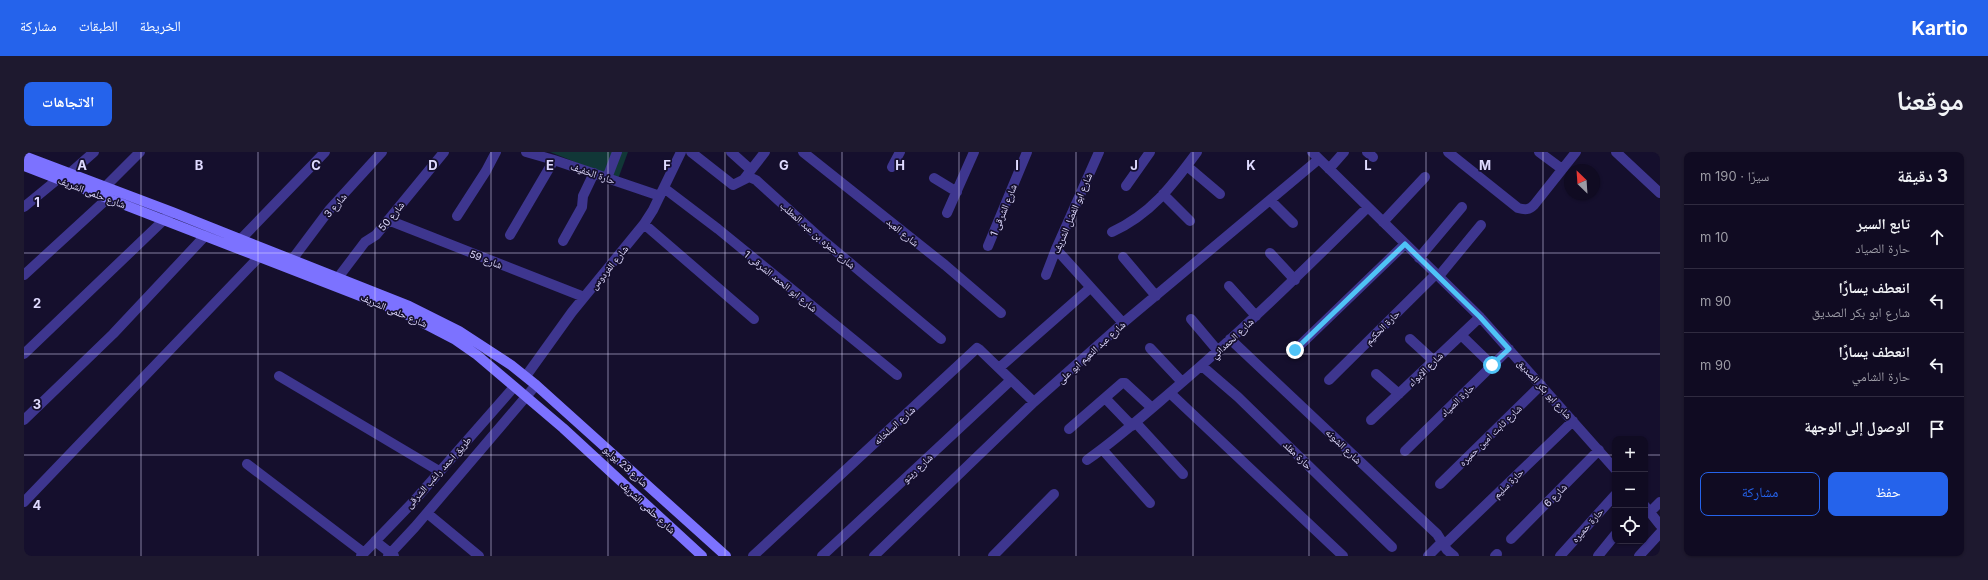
<!DOCTYPE html>
<html lang="ar">
<meta charset="utf-8">
<style>
body{margin:0;font-family:Inter,"Noto Naskh Arabic",sans-serif;background:#1e192f;color:#f1f3f6;direction:rtl}
.controls{position:absolute;right:12px;bottom:12px;display:grid;overflow:hidden;border-radius:8px;box-shadow:0 1px 3px #0004}
.controls button{width:36px;height:36px;display:grid;place-items:center;padding:0;border:0;border-bottom:1px solid #302b40;background:#100b22;color:#f1f3f6;font:20px sans-serif}
.compass{position:absolute;left:1540px;top:12px;width:36px;height:36px;border-radius:50%;background:#100b22;box-shadow:0 1px 3px #0004;rotate:335deg}
.stop{position:absolute;width:12px;height:12px;margin:-9px;border:3px solid #4fc3f7;border-radius:50%;background:#fff}
.stop.end{background:#4fc3f7;border-color:#fff;box-shadow:0 1px 4px #0008}
.list{margin:0;padding:0;list-style:none}
h2{display:flex;justify-content:space-between;align-items:center;height:52px;margin:0;padding:0 16px;font-size:17px}
h2 small{font-size:13px;font-weight:400;color:#9c9ba5}
.list li{display:grid;grid-template-columns:26px 1fr auto;gap:12px;align-items:center;box-sizing:border-box;height:64px;padding:0 16px;border-top:1px solid #302b40}
.list b{display:block;font-size:15px;white-space:nowrap}
.list p{margin:0;font-size:13px;white-space:nowrap;color:#9c9ba5}
.list em{font-size:13px;font-style:normal;color:#9c9ba5}
.actions{display:flex;gap:8px;padding:12px 16px}
.actions a{flex:1;padding:9px 0;border:1px solid #2563eb;border-radius:8px;text-align:center;font-size:14px;color:#2563eb}
.actions .main{background:#2563eb;color:#fff}
.icon{flex:none;width:22px;height:22px;fill:none;stroke:currentColor;stroke-width:2;stroke-linecap:round;stroke-linejoin:round}
.map{position:relative;flex:none;width:1636px;height:404px;overflow:hidden;direction:ltr;border-radius:8px}
header{display:flex;align-items:center;gap:24px;box-sizing:border-box;height:56px;padding:0 20px;background:#2563eb;color:#fff}
header strong{font-size:19px}
nav{display:flex;gap:22px;margin-inline-start:auto;font-size:14px}
.intro{display:flex;align-items:center;justify-content:space-between;box-sizing:border-box;height:96px;padding:0 24px}
h1{margin:0;font-size:28px}
.button{padding:10px 18px;border-radius:8px;background:#2563eb;color:#fff;font-size:14px;font-weight:700}
main{display:flex;gap:24px;padding:0 24px}
aside{flex:1;background:#100b22;border-radius:8px;box-shadow:0 1px 3px #0004}
.map>svg:first-child{display:block}
.green{fill:#113737}
.lines{fill:none;stroke-linecap:round;stroke-linejoin:round}
.street{stroke:#3e368f;stroke-width:10}
.secondary{stroke:#7c72ff;stroke-width:10}
.route{stroke:#4fc3f7;stroke-width:5}
.grid{fill:none;stroke:#e0dbff;stroke-width:1;stroke-opacity:0.55}
.labels{text-anchor:middle;dominant-baseline:central;stroke-width:3.5;stroke-linejoin:round;paint-order:stroke}
.street-label{font-size:10px;fill:#e0dbff;stroke:#150f2d}
.grid-label{font-size:13px;text-anchor:middle;font-weight:bold;fill:#e0dbff;stroke:#150f2d;stroke-width:3.5;stroke-linejoin:round;paint-order:stroke}
</style>
<header>
<strong>Kartio</strong>
<nav><a>الخريطة</a><a>الطبقات</a><a>مشاركة</a></nav>
</header>
<div class="intro"><h1>موقعنا</h1><a class="button">الاتجاهات</a></div>
<main>
<aside>
<h2>3 دقيقة<small>سيرًا · 190 m</small></h2>
<ul class="list">
<li><svg class="icon" aria-label="ahead" viewBox="0 0 24 24"><path d="M12 20V5M6 11l6-6 6 6"/></svg><div><b>تابع السير</b><p>حارة الصياد</p></div><em>10 m</em></li>
<li><svg class="icon" aria-label="left" viewBox="0 0 24 24"><path d="M17 20v-9H6M10 6l-5 5 5 5"/></svg><div><b>انعطف يسارًا</b><p>شارع ابو بكر الصديق</p></div><em>90 m</em></li>
<li><svg class="icon" aria-label="left" viewBox="0 0 24 24"><path d="M17 20v-9H6M10 6l-5 5 5 5"/></svg><div><b>انعطف يسارًا</b><p>حارة الشامي</p></div><em>90 m</em></li>
<li><svg class="icon" aria-label="arrive" viewBox="0 0 24 24"><path d="M6 21V4h12l-3 4 3 4H6"/></svg><div><b>الوصول إلى الوجهة</b></div></li>
</ul>
<div class="actions"><a class="main">حفظ</a><a>مشاركة</a></div>
</aside>
<div class="map">
<svg width="1636" height="404" viewBox="0 0 1636 404">
<rect width="100%" height="100%" fill="#150f2d"/>
<!-- green -->
<path class="green" d="M 526,0 L 604,0 L 594,27 Z"/>
<g class="lines">
<!-- street -->
<path class="street" d="M 502,0 L 530,8 L 636,44
M 667,0 L 709,33 L 725,25 L 732,28 L 795,85 L 917,187
M 707,0 L 727,18
M 779,0 L 921,113 L 977,161
M 1288,0 L 1456,165 L 1591,317
M 1343,0 L 1349,5
M 1424,0 L 1494,56 C 1501,58 1505,58 1510,53 L 1552,0
M 1515,0 L 1538,17
M 1592,0 L 1636,41
M 1163,14 L 1196,42
M 868,15 L 876,0
M 1305,17 L 1320,0
M 45,22 L 70,0
M 583,26 L 593,0
M 910,26 L 933,40
M 720,27 L 741,0
M 1102,34 L 1126,0
M 81,35 L 116,0
M 640,36 L 694,77 L 873,223
M 1139,42 L 1166,69
M 1246,48 L 1269,71
M 0,55 L 34,27
M 923,61 L 950,0
M 433,64 L 462,19 L 472,0
M 364,68 L 560,145
M 1359,70 L 1401,25
M 620,72 L 730,167
M 1088,80 C 1127,62 1148,34 1173,0
M 486,83 L 530,8
M 216,88 L 301,0
M 539,89 L 558,55 L 559,44 L 570,21
M 964,94 L 1003,0
M 1032,97 L 1099,171
M 1246,101 L 1271,128
M 1099,105 L 1132,144
M 1395,106 L 1438,55
M 267,109 L 306,57 L 358,0
M 0,123 L 84,46
M 1022,123 L 1032,97 L 1075,0
M 1415,124 L 1457,73
M 313,127 L 341,90 L 352,83 L 420,0
M 1205,134 L 1232,164
M 1167,167 L 1194,199
M 1437,183 L 1468,213
M 1206,187 L 1413,382 L 1423,398 L 1430,404
M 1386,187 L 1410,209
M 1126,196 L 1158,230
M 1271,198 L 1381,92
M 0,202 L 145,63
M 1178,214 L 1214,245 L 1368,395
M 975,216 L 1066,136
M 1352,222 L 1375,242
M 255,224 L 415,319
M 502,224 L 548,160 L 620,72 L 629,58 L 657,0
M 1305,228 L 1412,122
M 1146,241 L 1319,404
M 1081,246 L 1108,274
M 0,268 L 89,182 L 181,84
M 1347,268 L 1456,165
M 1112,271 L 1159,322
M 1045,277 L 1098,231 L 1101,231 L 1128,256
M 1078,297 L 1126,351
M 1381,299 L 1485,197
M 1063,308 C 1093,287 1120,263 1148,239 C 1216,181 1280,118 1344,55
M 223,312 L 340,401
M 1416,332 L 1517,233
M 0,350 L 235,105
M 1621,354 L 1636,373
M 1626,360 L 1636,350
M 403,361 L 455,404
M 1487,387 L 1575,298
M 351,389 L 370,404
M 1420,393 L 1549,269
M 337,404 L 389,350 L 490,235
M 364,404 L 391,375 L 512,233
M 729,404 L 953,196 L 956,198 L 1010,250
M 798,404 L 987,228
M 850,404 L 1010,250 L 1099,171 L 1295,7
M 969,404 L 1030,342
M 1404,404 L 1418,390
M 1471,404 L 1473,402
M 1536,404 L 1591,343
M 1574,404 L 1591,383
M 1615,404 L 1636,381"/>
<!-- secondary -->
<path class="secondary" d="M 0,4 L 148,60 L 385,154 L 435,179 L 487,213 L 512,233 L 702,404
M 0,14 L 380,161 L 430,187 L 453,203 L 539,276 L 678,404"/>
</g>
<g class="lines">
<!-- route -->
<path class="route" d="M 1271,198 L 1381,92 L 1456,165 L 1485,197 L 1468,213"/>
</g>
<!-- grid -->
<path class="grid" d="M 117,0 L 117,404M 234,0 L 234,404M 351,0 L 351,404M 467,0 L 467,404M 584,0 L 584,404M 701,0 L 701,404M 818,0 L 818,404M 935,0 L 935,404M 1052,0 L 1052,404M 1169,0 L 1169,404M 1285,0 L 1285,404M 1402,0 L 1402,404M 1519,0 L 1519,404M 0,101 L 1636,101M 0,202 L 1636,202M 0,303 L 1591,303M 1621,303 L 1636,303"/>
<g class="labels">
<!-- street labels -->
<g class="street-label">
<text transform="translate(569 21) rotate(19)">حارة الخفيف</text>
<text transform="translate(68 40) rotate(21)">شارع حلمى الشريف</text>
<text transform="translate(311 53) rotate(-49)">شارع 3</text>
<text transform="translate(979 58) rotate(-68)">شارع الشرقى 1</text>
<text transform="translate(1048 61) rotate(-67)">شارع ابو الفضل الشريف</text>
<text transform="translate(367 64) rotate(-51)">شارع 50</text>
<text transform="translate(879 80) rotate(39)">شارع العبد</text>
<text transform="translate(794 83) rotate(41)">شارع حمزه بن عبد المطلب</text>
<text transform="translate(462 107) rotate(21)">شارع 59</text>
<text transform="translate(585 115) rotate(-51)">شارع الفردوس</text>
<text transform="translate(757 129) rotate(39)">شارع ابو الحمد الشرقى 1</text>
<text transform="translate(370 158) rotate(23)">شارع حلمى الشريف</text>
<text transform="translate(1358 175) rotate(-45)">حارة الحكيم</text>
<text transform="translate(1208 186) rotate(-43)">شارع الحمداني</text>
<text transform="translate(1067 200) rotate(-42)">شارع عبد النعيم ابو على</text>
<text transform="translate(1401 217) rotate(-44)">شارع الايواء</text>
<text transform="translate(1521 237) rotate(48)">شارع ابو بكر الصديق</text>
<text transform="translate(1433 248) rotate(-44)">حارة الصياد</text>
<text transform="translate(870 273) rotate(-42)">شارع السلخانه</text>
<text transform="translate(1466 283) rotate(-44)">شارع ثابت امين حميره</text>
<text transform="translate(1320 294) rotate(44)">شارع الشونه</text>
<text transform="translate(1274 303) rotate(44)">حارة مقلد</text>
<text transform="translate(602 314) rotate(42)">شارع 23 يوليو</text>
<text transform="translate(893 316) rotate(-43)">شارع ريتو</text>
<text transform="translate(414 320) rotate(-48)">طريق احمد راغب الشرقى</text>
<text transform="translate(1484 331) rotate(-44)">حارة سليم</text>
<text transform="translate(1531 343) rotate(-46)">شارع 6</text>
<text transform="translate(624 355) rotate(43)">شارع حلمى الشريف</text>
<text transform="translate(1563 373) rotate(-48)">حارة حميره</text>
</g>
</g>
<g class="grid-label">
<text x="58" y="18">A</text>
<text x="175" y="18">B</text>
<text x="292" y="18">C</text>
<text x="409" y="18">D</text>
<text x="526" y="18">E</text>
<text x="643" y="18">F</text>
<text x="760" y="18">G</text>
<text x="876" y="18">H</text>
<text x="993" y="18">I</text>
<text x="1110" y="18">J</text>
<text x="1227" y="18">K</text>
<text x="1344" y="18">L</text>
<text x="1461" y="18">M</text>
<text x="13" y="55">1</text>
<text x="13" y="156">2</text>
<text x="13" y="257">3</text>
<text x="13" y="358">4</text>
</g>
</svg>
<div class="controls">
<button>+</button>
<button>−</button>
<button><svg class="icon" aria-label="locate" viewBox="0 0 24 24"><circle cx="12" cy="12" r="6"/><path d="M12 2v4M12 18v4M2 12h4M18 12h4"/></svg></button>
</div>
<svg class="compass" viewBox="-18 -18 36 36"><path d="M0-13l5 13h-10z" fill="#e53935"/><path d="M0 13l5-13h-10z" fill="#9c9ba5"/></svg>
<div class="stop" style="left:1468px;top:213px"></div>
<div class="stop end" style="left:1271px;top:198px"></div>
</div>
</main>
